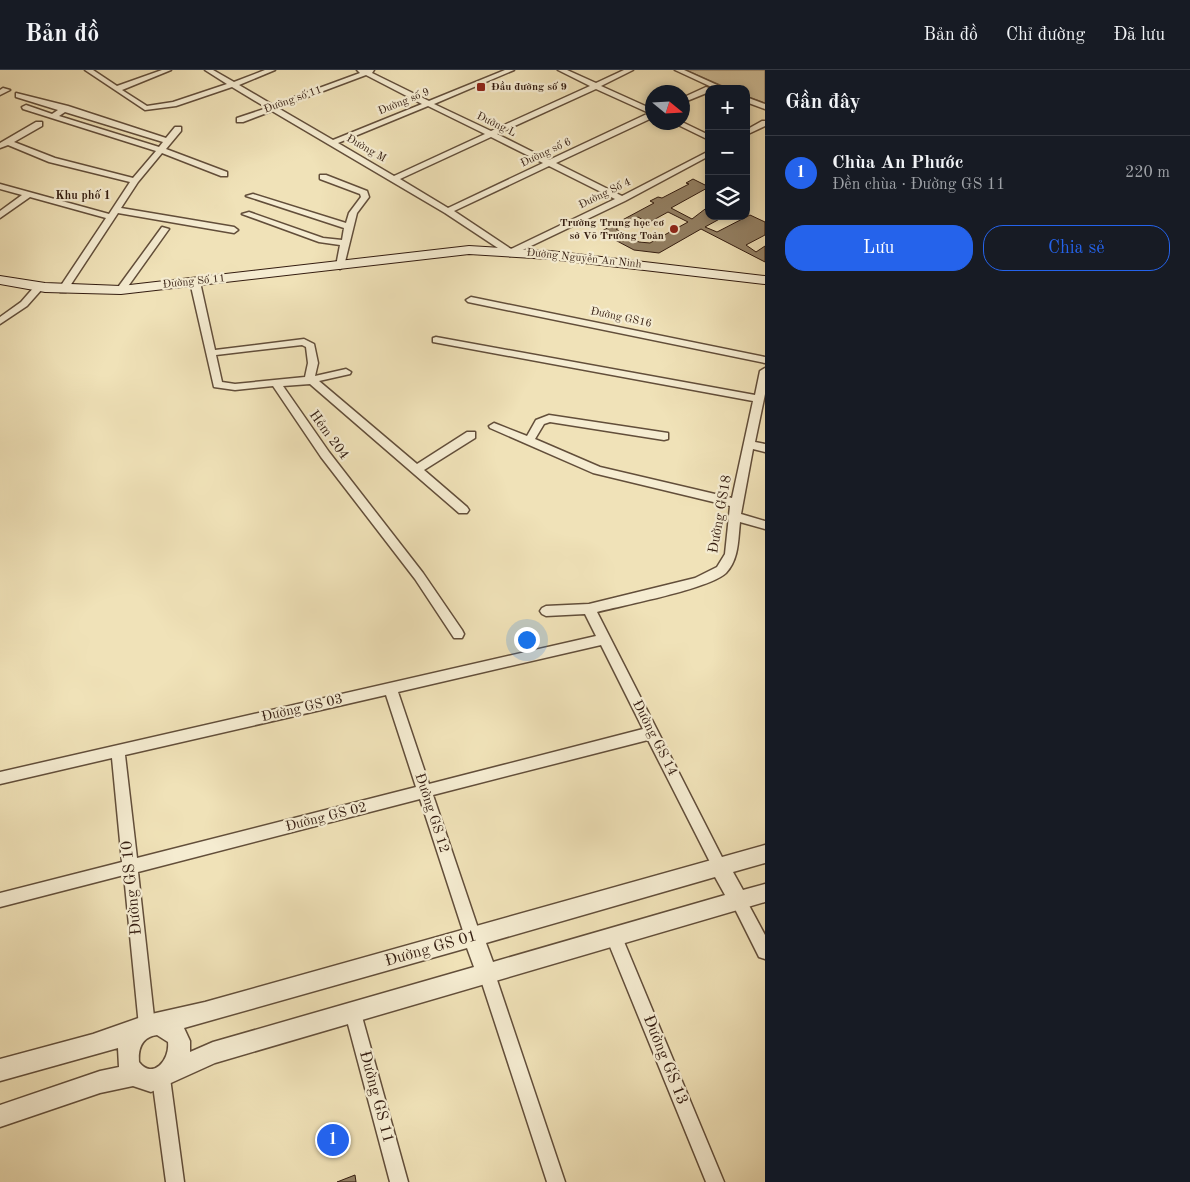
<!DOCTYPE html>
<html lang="vi">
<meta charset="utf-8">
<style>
body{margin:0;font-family:"Old Standard TT",serif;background:#20242c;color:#f1f3f6}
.controls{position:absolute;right:15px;top:15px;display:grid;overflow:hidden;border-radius:10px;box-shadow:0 2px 8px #0003}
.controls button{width:45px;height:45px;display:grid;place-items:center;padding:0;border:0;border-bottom:1px solid #363941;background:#171b24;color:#f1f3f6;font:25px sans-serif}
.compass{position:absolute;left:645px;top:15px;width:45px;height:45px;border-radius:50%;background:#171b24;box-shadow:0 2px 8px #0003;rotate:108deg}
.you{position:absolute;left:526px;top:569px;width:18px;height:18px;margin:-12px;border:4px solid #fff;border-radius:50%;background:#1a73e8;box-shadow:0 0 0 8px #1a73e833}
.badge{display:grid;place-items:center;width:32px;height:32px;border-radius:50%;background:#2563eb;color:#fff;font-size:16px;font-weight:700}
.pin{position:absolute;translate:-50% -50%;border:2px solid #fff;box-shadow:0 1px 5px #0006}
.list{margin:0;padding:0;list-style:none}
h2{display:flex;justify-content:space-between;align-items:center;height:65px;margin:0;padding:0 20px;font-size:21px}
h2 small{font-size:16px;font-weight:400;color:#9ea1a6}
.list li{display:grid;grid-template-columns:32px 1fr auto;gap:15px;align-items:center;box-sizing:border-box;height:75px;padding:0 20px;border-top:1px solid #363941}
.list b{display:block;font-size:19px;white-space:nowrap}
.list p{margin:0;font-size:16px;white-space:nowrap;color:#9ea1a6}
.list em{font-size:16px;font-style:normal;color:#9ea1a6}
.actions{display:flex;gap:10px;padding:15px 20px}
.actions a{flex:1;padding:11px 0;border:1px solid #2563eb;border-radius:20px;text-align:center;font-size:18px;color:#2563eb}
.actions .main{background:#2563eb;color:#fff}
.icon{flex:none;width:28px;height:28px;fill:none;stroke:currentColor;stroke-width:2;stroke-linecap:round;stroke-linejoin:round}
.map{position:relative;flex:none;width:765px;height:1112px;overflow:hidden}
header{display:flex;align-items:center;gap:30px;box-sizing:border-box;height:70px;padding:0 25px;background:#171b24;border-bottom:1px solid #363941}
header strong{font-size:24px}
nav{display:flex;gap:28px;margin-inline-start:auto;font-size:18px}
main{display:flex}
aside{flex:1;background:#171b24}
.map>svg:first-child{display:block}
.green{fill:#d0c09b;stroke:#826e56}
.building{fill:#958367;stroke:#331c10;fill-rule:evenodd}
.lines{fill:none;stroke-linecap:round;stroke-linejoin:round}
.minor-casing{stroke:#624e3a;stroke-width:3}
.tertiary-casing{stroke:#624e3a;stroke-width:3}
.secondary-casing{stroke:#331c10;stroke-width:2}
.minor{fill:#f5ecd1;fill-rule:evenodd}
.tertiary{fill:#f5ecd1;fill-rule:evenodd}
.secondary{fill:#f5ecd1;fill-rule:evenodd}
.poi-dot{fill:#8f2418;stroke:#f5ecd1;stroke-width:2}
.labels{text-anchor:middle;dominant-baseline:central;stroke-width:4.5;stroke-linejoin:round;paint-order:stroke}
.far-poi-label{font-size:11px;font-weight:bold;fill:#331c10;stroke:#f5ecd1;text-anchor:start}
.far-street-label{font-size:11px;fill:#331c10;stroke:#f5ecd1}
.far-neighbourhood-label{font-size:12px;font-weight:bold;fill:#331c10;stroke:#f5ecd1}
.street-label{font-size:14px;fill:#331c10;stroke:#f5ecd1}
.near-street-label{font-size:16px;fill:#331c10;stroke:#f5ecd1}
</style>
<header>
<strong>Bản đồ</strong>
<nav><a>Bản đồ</a><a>Chỉ đường</a><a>Đã lưu</a></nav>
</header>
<main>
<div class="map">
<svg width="765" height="1112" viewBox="0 0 765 1112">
<rect width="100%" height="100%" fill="#f0e2b8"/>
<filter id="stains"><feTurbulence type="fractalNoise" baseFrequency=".004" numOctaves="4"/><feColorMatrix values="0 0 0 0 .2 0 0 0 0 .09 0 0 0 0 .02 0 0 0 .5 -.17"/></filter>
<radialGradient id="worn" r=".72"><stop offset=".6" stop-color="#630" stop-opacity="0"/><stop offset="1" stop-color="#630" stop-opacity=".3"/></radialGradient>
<!-- green -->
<path class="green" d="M 686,0 L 765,0 L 765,33 L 746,26 L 746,19 L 730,19 Z"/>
<!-- building -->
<path class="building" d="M 693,109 L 709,117 L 671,138 L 692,149 L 709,136 L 709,146 L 725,146 L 705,157 L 717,162 L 750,145 L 765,152 L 765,165 L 746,175 L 756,182 L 765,176 L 765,192 L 701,159 L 659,183 L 634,180 L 600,162 L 654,133 L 650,131 L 658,127 L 662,128 L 689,114 L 686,113 ZM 668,142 L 688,152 L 650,173 L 639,172 L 616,159 L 638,147 L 648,153 Z
M 355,1105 L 356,1112 L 337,1112 Z"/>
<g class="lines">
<!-- minor casing -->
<g class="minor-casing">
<path id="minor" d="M 85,0 L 93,0 L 117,16 L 162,0 L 171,0 L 122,20 L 147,36 L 173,32 L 227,14 L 205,0 L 213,0 L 234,12 L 265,0 L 275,0 L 239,15 L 273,35 L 360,3 L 357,0 L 374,0 L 372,3 L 429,31 L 505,0 L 514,0 L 434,34 L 491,61 L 590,16 L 558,0 L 567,0 L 596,13 L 624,0 L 633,0 L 601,16 L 652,39 L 652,48 L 556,93 L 622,126 L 709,81 L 709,86 L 625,131 L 510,186 L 445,143 L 272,41 L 243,52 L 237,52 L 237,48 L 267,38 L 232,17 L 176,36 L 145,40 ZM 366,5 L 422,34 L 333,70 L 278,38 ZM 596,19 L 649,43 L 549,90 L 497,64 ZM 428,36 L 485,64 L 394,106 L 338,73 ZM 491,67 L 543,93 L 448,138 L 400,109 ZM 549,96 L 615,129 L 511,179 L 454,141 Z
M 675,0 L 684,0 L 726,19 L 716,19 Z
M 706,17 L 712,19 L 709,19 L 709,22 L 682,33 L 682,28 Z
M 3,18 L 10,20 L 0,25 L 0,20 Z
M 16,23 L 68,36 L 166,68 L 175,57 L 181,57 L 181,61 L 166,79 L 227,102 L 227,106 L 221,106 L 162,83 L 138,112 L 121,138 L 234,157 L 238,160 L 234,163 L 118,143 L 66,222 L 60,222 L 58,220 L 106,148 L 30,127 L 0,148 L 0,141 L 22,125 L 0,119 L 0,114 L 109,144 L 130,112 L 49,92 L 8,75 L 0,78 L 0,73 L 36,52 L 42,52 L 42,56 L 14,72 L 55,88 L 133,108 L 156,81 L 23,39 L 22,37 L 26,35 L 52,44 L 58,40 L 16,27 ZM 65,42 L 163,72 L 159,77 L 59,46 Z
M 746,27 L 765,34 L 765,39 L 746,32 Z
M 762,51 L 765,51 L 765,56 L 746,65 L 746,60 Z
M 672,52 L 682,52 L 709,65 L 709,70 Z
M 320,105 L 326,105 L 367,121 L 369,127 L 357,143 L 344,196 L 340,199 L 336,196 L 340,175 L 319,172 L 242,144 L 249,142 L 323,168 L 342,170 L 344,158 L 246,126 L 253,124 L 346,153 L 349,143 L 361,127 L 360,124 L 320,109 Z
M 162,157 L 169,159 L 124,222 L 118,222 L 116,220 Z
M 195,209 L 200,212 L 215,280 L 304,269 L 314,274 L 318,293 L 315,306 L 346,299 L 351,302 L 350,304 L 319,311 L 417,394 L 467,362 L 475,362 L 475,368 L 424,400 L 467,437 L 469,440 L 467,443 L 459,443 L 310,314 L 283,316 L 329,382 L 423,503 L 462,560 L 464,564 L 462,568 L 454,568 L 415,509 L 321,387 L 273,316 L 235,320 L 214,317 L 190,212 ZM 302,275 L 306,277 L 308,293 L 305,307 L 235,314 L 222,312 L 216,285 Z
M 38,215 L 43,218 L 27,236 L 0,254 L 0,247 L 21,232 L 35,216 Z
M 471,227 L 765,287 L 765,293 L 468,232 L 466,230 Z
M 436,267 L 755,325 L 760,301 L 765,298 L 765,324 L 755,372 L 765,374 L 765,382 L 753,379 L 741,444 L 765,451 L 765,459 L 740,452 C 738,470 739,489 726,503 C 709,519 624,535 597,542 L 727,797 L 725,802 L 720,804 L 715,802 L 648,670 L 433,725 L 481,867 L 479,872 L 473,875 L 467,872 L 465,867 L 420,729 L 138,802 L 155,956 L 153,962 L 147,964 L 141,962 L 139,956 L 124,805 L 0,837 L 0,823 L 122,792 L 112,688 L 0,714 L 0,702 L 596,566 L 585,544 L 546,546 L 542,544 L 540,541 L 542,538 L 546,536 L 589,534 L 695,508 L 717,497 L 725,484 L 730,436 L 593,403 L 490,358 L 489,356 L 494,353 L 527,366 L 536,350 L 549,345 L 668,363 L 668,369 L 664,370 L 550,352 L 544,354 L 535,369 L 600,397 L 732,428 L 753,331 L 433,272 L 433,268 ZM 601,575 L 643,659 L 429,714 L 398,622 ZM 386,625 L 416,717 L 137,788 L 125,685 Z
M 739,824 L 744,826 L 765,865 L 765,889 L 759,887 L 731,831 L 734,826 Z
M 614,859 L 620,862 L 724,1112 L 706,1112 L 606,867 L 608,862 Z
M 487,896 L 493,898 L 495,904 L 565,1112 L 547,1112 L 479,904 L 481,898 Z
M 353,935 L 359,937 L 361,943 L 408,1112 L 390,1112 L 345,943 L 347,937 Z
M 161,999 L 167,1002 L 170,1008 L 184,1112 L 166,1112 L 152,1008 L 155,1002 Z"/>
</g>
<!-- tertiary casing -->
<g class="tertiary-casing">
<path id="tertiary" d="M 765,775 L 765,793 L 733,802 L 743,820 L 765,814 L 765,832 L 215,993 L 151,1022 L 133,1016 L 100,1023 L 0,1057 L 0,1035 L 100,1001 L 119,997 L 118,978 L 0,1011 L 0,989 L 93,964 L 147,945 L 205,932 ZM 715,807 L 725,825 L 493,892 L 486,873 ZM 467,878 L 474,897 L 213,972 L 190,982 L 190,971 L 184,958 ZM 157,965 L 168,972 C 170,990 153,1010 139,992 C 138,978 142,967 157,965 Z"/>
</g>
<!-- secondary casing -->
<g class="secondary-casing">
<path id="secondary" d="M 469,176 L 550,181 L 765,206 L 765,214 L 550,189 L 469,184 L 121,224 L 45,222 L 0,214 L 0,206 L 45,213 L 121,216 Z"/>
</g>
<!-- minor -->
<use href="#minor" class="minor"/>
<!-- tertiary -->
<use href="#tertiary" class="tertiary"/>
<!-- secondary -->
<use href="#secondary" class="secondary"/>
</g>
<!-- markers -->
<g class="poi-dot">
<rect x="476" y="12" width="10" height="10" rx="2.5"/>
<circle cx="674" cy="159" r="5"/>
</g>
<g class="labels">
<!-- far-poi labels -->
<g class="far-poi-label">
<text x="491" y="17">Đầu đường số 9</text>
<text x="664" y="153" text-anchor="end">Trường Trung học cơ<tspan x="664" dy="13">sở Võ Trường Toản</tspan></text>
</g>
<!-- far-street labels -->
<g class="far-street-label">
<text transform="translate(293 30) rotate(-20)">Đường số 11</text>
<text transform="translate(404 32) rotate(-22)">Đường số 9</text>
<text transform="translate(496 55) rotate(26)">Đường L</text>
<text transform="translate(366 79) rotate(30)">Đường M</text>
<text transform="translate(546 83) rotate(-25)">Đường số 6</text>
<text transform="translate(605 124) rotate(-26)">Đường Số 4</text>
<text transform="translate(584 189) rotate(6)">Đường Nguyễn An Ninh</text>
<text transform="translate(194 212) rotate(-6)">Đường Số 11</text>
<text transform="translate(621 248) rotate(12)">Đường GS16</text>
</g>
<!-- far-neighbourhood labels -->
<g class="far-neighbourhood-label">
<text x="83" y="126">Khu phố 1</text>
</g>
<!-- street labels -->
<g class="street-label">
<text transform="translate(329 365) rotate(54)">Hẻm 204</text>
<text transform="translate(720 444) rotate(-80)">Đường GS18</text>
<text transform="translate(302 638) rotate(-13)">Đường GS 03</text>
<text transform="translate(655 668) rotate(63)">Đường GS 14</text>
<text transform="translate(432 743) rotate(72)">Đường GS 12</text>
<text transform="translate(326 747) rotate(-14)">Đường GS 02</text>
</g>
<!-- near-street labels -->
<g class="near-street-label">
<text transform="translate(132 818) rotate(-96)">Đường GS 10</text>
<text transform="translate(431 879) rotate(-16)">Đường GS 01</text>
<text transform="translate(665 990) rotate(68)">Đường GS 13</text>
<text transform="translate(376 1027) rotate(75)">Đường GS 11</text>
</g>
</g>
<rect width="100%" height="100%" filter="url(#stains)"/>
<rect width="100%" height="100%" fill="url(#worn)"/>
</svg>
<div class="controls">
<button>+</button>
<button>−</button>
<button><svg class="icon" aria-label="layers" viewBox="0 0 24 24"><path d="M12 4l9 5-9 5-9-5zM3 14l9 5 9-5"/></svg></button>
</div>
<svg class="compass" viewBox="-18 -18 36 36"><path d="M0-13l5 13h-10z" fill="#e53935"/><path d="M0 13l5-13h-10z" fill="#9ea1a6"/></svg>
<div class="you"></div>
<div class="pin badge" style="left:333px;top:1070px">1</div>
</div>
<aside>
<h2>Gần đây<small></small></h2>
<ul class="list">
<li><span class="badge">1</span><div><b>Chùa An Phước</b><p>Đền chùa · Đường GS 11</p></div><em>220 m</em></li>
</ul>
<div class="actions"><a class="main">Lưu</a><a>Chia sẻ</a></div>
</aside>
</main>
